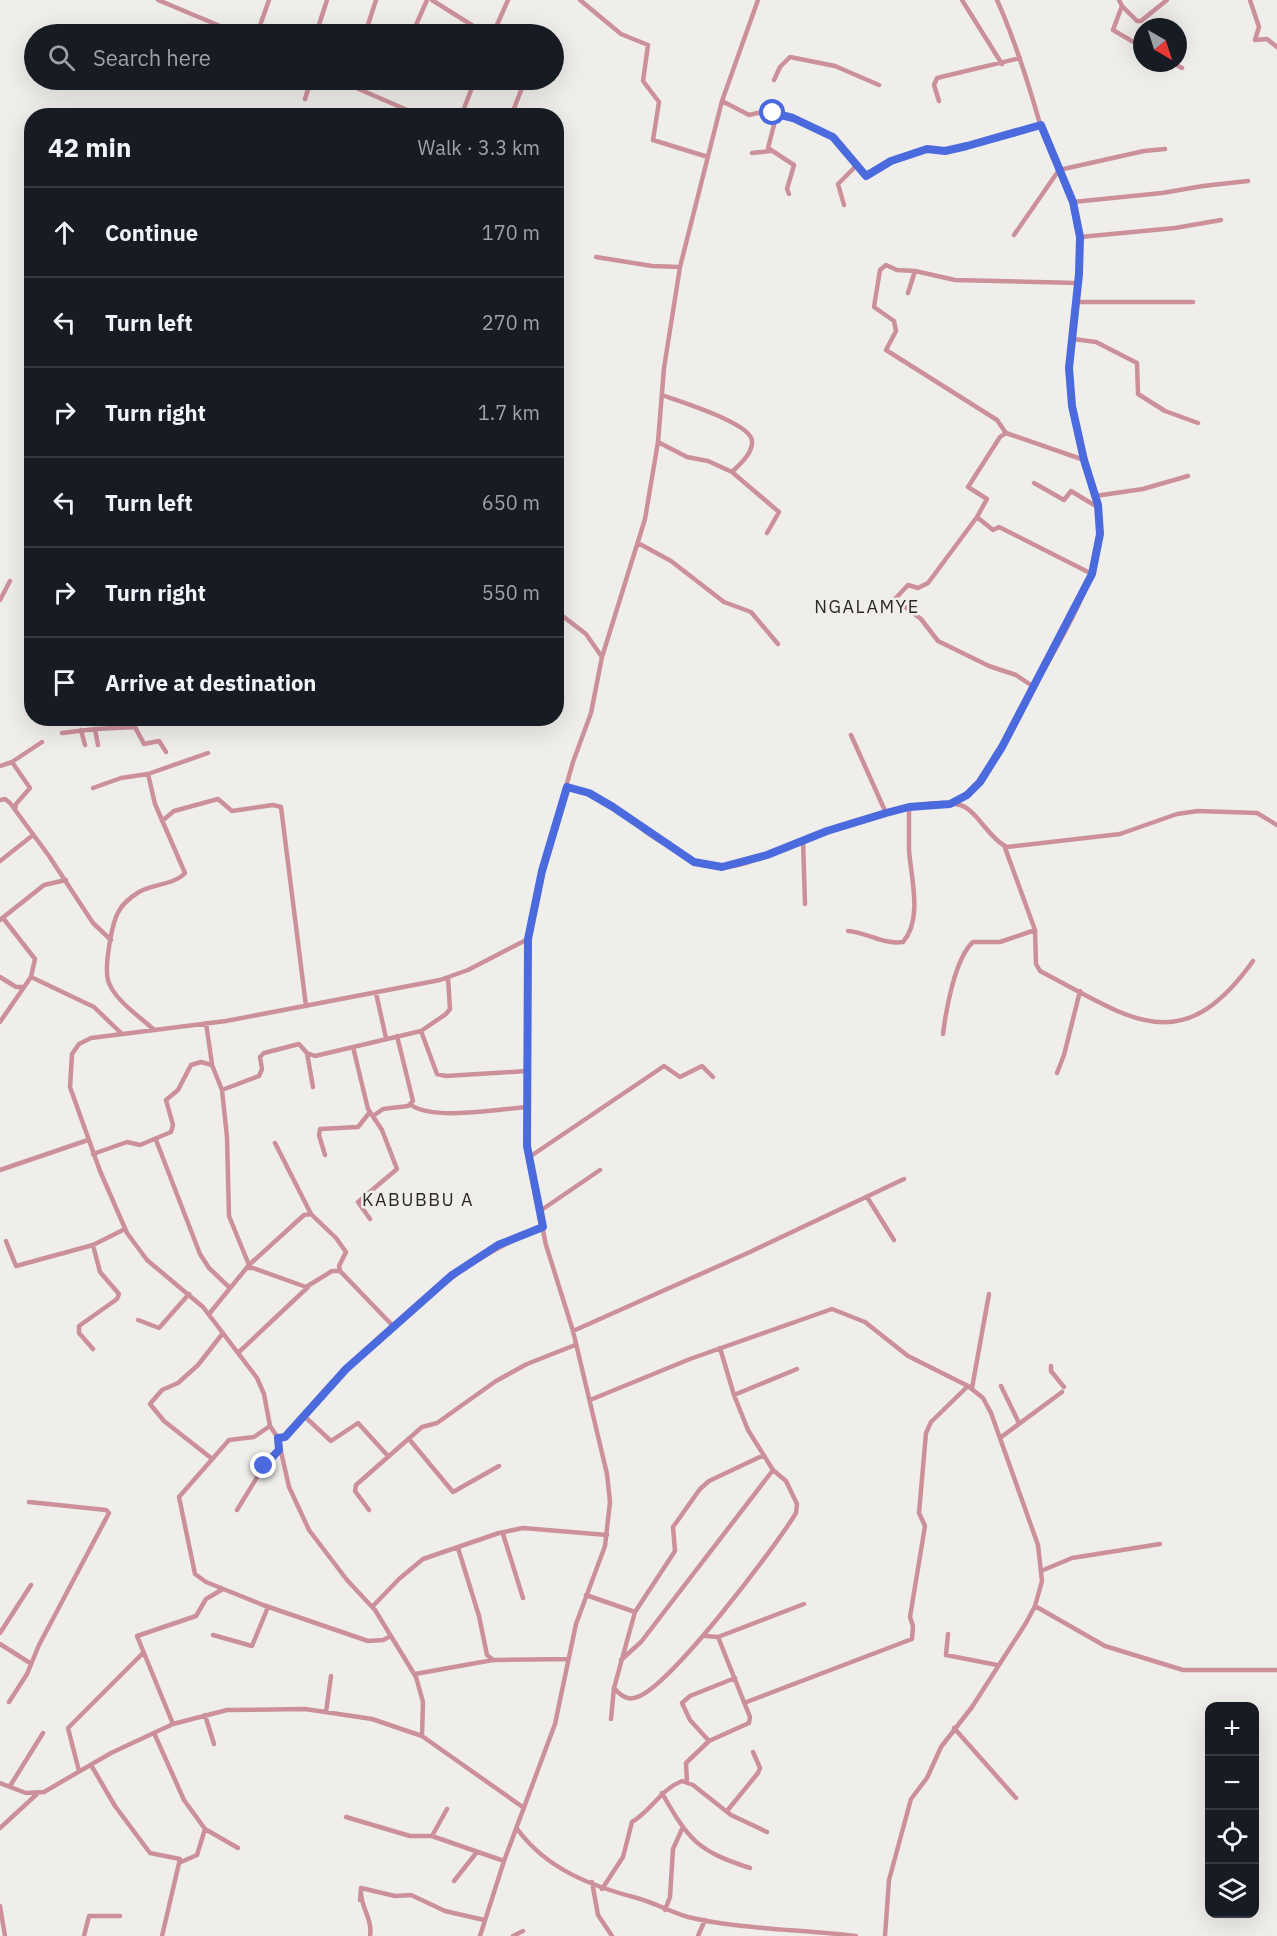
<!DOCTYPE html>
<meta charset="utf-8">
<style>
body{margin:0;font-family:"IBM Plex Sans",sans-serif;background:#20242c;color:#f1f3f6}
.controls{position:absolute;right:18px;bottom:18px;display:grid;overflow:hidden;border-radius:12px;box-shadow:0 6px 24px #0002}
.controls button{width:54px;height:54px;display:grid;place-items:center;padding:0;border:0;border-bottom:2px solid #363941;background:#171b24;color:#f1f3f6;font:30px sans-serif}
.compass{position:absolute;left:1133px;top:18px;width:54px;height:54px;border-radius:50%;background:#171b24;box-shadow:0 6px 24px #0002;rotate:141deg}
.stop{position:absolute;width:18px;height:18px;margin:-14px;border:4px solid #4b6ade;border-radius:50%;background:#fff}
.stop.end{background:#4b6ade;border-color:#fff;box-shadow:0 2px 6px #0008}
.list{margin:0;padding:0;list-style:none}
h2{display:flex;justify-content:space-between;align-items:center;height:78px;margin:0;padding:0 24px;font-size:26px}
h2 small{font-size:20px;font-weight:400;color:#9ea1a6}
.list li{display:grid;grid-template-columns:39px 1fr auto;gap:18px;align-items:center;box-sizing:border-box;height:90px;padding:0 24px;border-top:2px solid #363941}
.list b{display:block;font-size:22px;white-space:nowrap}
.list em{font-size:20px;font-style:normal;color:#9ea1a6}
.icon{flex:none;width:33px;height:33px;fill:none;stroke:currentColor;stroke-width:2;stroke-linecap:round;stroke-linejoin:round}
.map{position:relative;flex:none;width:1277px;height:1936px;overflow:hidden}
.search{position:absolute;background:#171b24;box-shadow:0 6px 24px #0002;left:24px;top:24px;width:540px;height:66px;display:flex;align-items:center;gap:15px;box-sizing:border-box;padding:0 21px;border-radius:33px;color:#9ea1a6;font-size:22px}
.panel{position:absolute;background:#171b24;box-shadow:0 6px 24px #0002;left:24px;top:108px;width:540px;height:618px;border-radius:24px}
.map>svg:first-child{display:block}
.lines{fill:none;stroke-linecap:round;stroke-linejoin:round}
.street{stroke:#cc909b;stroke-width:4.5}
.route{stroke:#4b6ade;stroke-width:8}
.labels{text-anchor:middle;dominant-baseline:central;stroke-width:5;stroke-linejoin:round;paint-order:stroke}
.quarter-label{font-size:18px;letter-spacing:1.5px;fill:#2c2a27;stroke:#f0eeea}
</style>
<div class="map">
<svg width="1277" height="1936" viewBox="0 0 1277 1936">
<rect width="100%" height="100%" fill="#f0eeea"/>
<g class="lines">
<!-- street -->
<path class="street" d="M 158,0 L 239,34
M 432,0 L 486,34
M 580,0 L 621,34 L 648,45 L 643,81 L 659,102 L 653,140 L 708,157
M 962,0 L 1002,64
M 1119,0 L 1122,6 L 1137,21 L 1141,21 L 1167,0
M 1250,0 L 1259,27 L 1255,40 L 1267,39 L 1277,47
M 1122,6 L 1113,30 L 1142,47
M 257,34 L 269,0
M 316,34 L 327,0
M 365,34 L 376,0
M 412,34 L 427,0
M 493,34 L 508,0
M 1173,63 L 1182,68
M 338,80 L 421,116
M 774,80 L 780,67 L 790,57 L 835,66 L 879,85
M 305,99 L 311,80
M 722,101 L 749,115 L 762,112 L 783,115 L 833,137 L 865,176 L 892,161 L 927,149 L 945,151 L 967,146 L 1041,125
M 939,101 L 934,85 L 937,78 L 1020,58
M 762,112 L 774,125 L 768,148 L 794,165 L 787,189 L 789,194
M 461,116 L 475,80
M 511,116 L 522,88
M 752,153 L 770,151
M 1073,202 L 1162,193 L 1203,186 L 1248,181
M 844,205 L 838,184 L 856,166
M 1014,235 L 1059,170 L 1144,151 L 1165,149
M 1080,237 L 1175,228 L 1221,220
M 596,257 L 652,266 L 680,267
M 915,271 L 897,270 L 886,265 L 880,270 L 874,307 L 894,321 L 896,331 L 886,350 L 997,420 L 1006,433 L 1084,460
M 908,293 L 915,271 L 955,280 L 1078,283
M 1076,302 L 1193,302
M 1073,339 L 1096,342 L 1137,363 L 1138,394 L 1165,411 L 1198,423
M 1006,433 L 1000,437 L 968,487 L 987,499 L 977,517 L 993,530 L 999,527 L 1092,574
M 658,442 L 687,457 L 708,461 L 732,472 C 740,464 753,453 752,441 C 751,423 680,402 662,395
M 732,472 L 779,512 L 767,533
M 1034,483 L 1064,500 L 1071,491 L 1099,508
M 1095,496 L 1143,489 L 1188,476
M 977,517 L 928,583 L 918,588 L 908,585 L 895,599 L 921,619 L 938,641 L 989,666 L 1016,675 L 1034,687
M 638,543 L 671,561 L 724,602 L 751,612 L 778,644
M 0,600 L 10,581
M 556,611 L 586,634 L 602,657
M 81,730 L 85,745
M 62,733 L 95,729
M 851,735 L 886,813
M 98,745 L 95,729 L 135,727 L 144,744 L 159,741 L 166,752
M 0,766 L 12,762
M 567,787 C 598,790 625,816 649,834 C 660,842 673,848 684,855 C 692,860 699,865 709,866 C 738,871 770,854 796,843 C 834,827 921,795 960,805 C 976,809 989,839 1007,847 L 1120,834 L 1177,814 L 1198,811 L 1257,813 L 1277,825
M 93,788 L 121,778 L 148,774
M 0,800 L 5,799 L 10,803 L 49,856 L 93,923 L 111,940
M 950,804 C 988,788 1004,742 1022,708 C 1048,661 1088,600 1098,548 C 1105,515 1091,491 1084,460 C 1080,443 1076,424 1072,407 C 1062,352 1082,295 1080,240 C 1079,197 1052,164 1040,124 C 1028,82 1015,40 997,0
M 15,810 L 16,804 L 30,788 L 12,762 L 42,742
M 162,821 L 174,811 L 218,799 L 232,811 L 273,805 L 281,807 L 306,1006
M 803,840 L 805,904
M 1004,845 L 1035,930 L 1036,964 L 1040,971 C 1129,1017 1180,1063 1253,961
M 0,861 L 33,835
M 0,920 L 44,885 L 66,880
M 848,931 C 866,932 884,945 903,942 C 923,919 911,878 909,850 C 909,836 909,822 909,807
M 0,977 L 16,987 L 23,987
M 31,977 L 94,1007 L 121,1033
M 376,993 L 386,1038
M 0,1022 L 31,977 L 35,959 L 3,918
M 206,1023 L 212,1064
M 153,1029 C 139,1016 116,1001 109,983 C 103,970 112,922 119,911 C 123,903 131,897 139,892 C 152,884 174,885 185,873 L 155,804 L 148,774 L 208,753
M 421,1031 L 437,1074 L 446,1076 L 527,1071
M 943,1034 C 946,1010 955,958 973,942 L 1000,942 L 1035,930
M 353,1047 L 368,1109 L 382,1130 L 397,1169 L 358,1202 L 370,1219
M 307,1053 L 313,1087
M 1057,1073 L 1064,1055 L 1080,991
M 411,1105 C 434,1121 499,1109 527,1107
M 373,1116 L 383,1109 L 408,1106 L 413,1101 L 397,1036
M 156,1140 L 200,1254 L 209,1268 L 230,1288
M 275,1143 L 311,1214
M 93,1154 L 127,1142 L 140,1145 L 171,1132 L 173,1125 L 166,1100 L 178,1090 L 191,1065 L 201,1062 L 212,1065 L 222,1090
M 325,1155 L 319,1135 L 320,1129 L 358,1127 L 370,1112
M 528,1158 L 664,1066 L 680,1077 L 702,1066 L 713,1077
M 0,1170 L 88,1140
M 867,1197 L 894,1240
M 540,1211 L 600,1170
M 6,1241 L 16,1266 L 93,1245 L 125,1229
M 249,1265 L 304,1215 L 311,1214 L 336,1238 L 346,1252 L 339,1266 L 340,1271 L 393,1326
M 248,1268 L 253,1268 L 306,1287 L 332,1271 L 340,1271
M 209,1314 L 249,1265 L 229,1216 L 227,1137 L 222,1090 L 259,1076 L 262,1069 L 260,1057 L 264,1053 L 299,1044 L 307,1053 L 315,1056 L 421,1031 L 446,1014 L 450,1009 L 448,978
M 138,1320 L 159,1328 L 189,1294
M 573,1331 L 750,1252 L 904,1179
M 720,1348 L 734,1395 L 797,1369
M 93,1349 L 79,1333 L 79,1326 L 117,1299 L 119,1294 L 100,1272 L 93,1245
M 239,1352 L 308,1287
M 1051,1366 L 1051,1371 L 1064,1387
M 1001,1386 L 1019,1423
M 972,1388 L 989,1294
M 590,1400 L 690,1359 L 832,1309 L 865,1322 L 908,1356 L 968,1386 L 983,1398 L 991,1413 L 1038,1545 L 1042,1581 L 1035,1606 L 1026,1623 L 972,1707 L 941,1747 L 927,1778 L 911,1799 L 889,1880 L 885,1936
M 303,1415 L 331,1441 L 358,1423 L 388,1456
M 270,1426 L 254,1437 L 229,1440 L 179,1497 L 195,1574 L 206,1582 L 263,1605 L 368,1641 L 383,1640 L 391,1636
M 278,1438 L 287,1435 C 316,1400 346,1370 379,1340 C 434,1290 473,1255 543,1227
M 1000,1438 L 1062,1392
M 409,1439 L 453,1492 L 499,1466
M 211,1458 L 164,1421 L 150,1404 L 162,1390 L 178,1383 L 198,1365 L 223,1333
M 237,1510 L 267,1461 L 279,1450
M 369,1510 L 355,1491 L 356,1485 L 422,1427 L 437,1423 L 496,1381 L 527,1364 L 575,1345
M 503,1534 L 523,1598
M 458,1548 L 479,1616 L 487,1655 L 493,1660
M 1041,1571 L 1072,1558 L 1160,1544
M 586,1595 L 635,1612
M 1035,1606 L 1105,1646 L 1183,1670 L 1277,1670
M 372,1607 L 399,1579 L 423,1559 L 499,1533 L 523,1528 L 607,1535
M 0,1633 L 31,1585
M 948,1634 L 946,1655 L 997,1665
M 213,1635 L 252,1646 L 268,1607
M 705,1636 L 718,1637 L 804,1604
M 0,1644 L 30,1663
M 621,1660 L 641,1642 L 773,1470
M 415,1674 L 493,1660 L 567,1659
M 614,1688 C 619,1694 626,1700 634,1698 C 666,1693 776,1546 796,1513 L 797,1504 L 786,1481 L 773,1470 L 748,1430 L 734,1395
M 9,1702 L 27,1674 L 39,1645 L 109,1513 L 106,1510 L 29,1502
M 744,1703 L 912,1639 L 913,1626 L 910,1617 L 925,1526 L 919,1513 L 926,1433 L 931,1422 L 968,1386
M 326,1712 L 331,1676
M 205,1715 L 214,1744
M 611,1719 L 614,1688 L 635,1612 L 675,1551 L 673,1527 L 700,1489 L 709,1481 L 764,1455
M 173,1724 L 137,1636 L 196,1616 L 206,1599 L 223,1589
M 954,1728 L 1016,1798
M 154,1733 L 184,1800 L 205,1829 L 197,1855 L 181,1862
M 422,1736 L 423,1702 L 416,1677 L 375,1610 L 347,1580 L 309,1530 L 289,1487 L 278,1438 L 270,1426 L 264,1394 L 257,1378 L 203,1307 L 147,1260 L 127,1233 L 100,1171 L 70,1087 L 72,1054 L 79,1044 L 91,1038 L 226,1021 L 440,980 L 468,970 L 528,939
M 709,1741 L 690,1720 L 682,1703 L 690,1696 L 735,1678
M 91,1765 L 115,1806 L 150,1853 L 180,1859 L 162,1936
M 79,1771 L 68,1728 L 143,1653
M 687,1782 L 686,1763 L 709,1741 L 749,1723 L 750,1717 L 718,1637
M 0,1783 L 26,1793 L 44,1792 L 111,1753 L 173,1724 L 227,1710 L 305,1709 L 372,1719 L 422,1736 L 524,1808
M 10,1786 L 43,1733
M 662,1793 C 689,1841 698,1851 750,1868
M 727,1811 L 758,1773 L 760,1768 L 753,1752
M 346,1817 L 410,1836 L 432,1836 L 504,1861
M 0,1828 L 37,1794
M 205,1829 L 238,1848
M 518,1830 C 547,1869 591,1886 637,1898 C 655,1903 671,1912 688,1917 C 742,1930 801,1929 856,1936
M 432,1836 L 447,1809
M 454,1881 L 477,1852
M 592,1882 L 598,1915 L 612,1936
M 361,1888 L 395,1896 L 411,1895 L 445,1911 L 484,1920
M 602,1889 L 623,1857 L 632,1822 C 651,1811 661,1789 682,1781 L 693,1785 L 731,1815 L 767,1832
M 360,1900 L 361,1888 C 359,1906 373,1918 370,1936
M 0,1906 L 5,1936
M 665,1910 L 670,1897 L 673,1849 L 682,1829
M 84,1936 L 89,1916 L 120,1916
M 480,1936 L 504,1861 L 555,1724 L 576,1624 L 605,1546 L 610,1502 L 607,1474 L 573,1331 L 546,1245 L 528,1158 L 528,939 L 548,850 L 573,762 L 591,713 L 602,657 L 645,519 L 658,442 L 664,368 L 680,267 L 722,101 L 758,0
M 513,1936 L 523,1931
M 698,1936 L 705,1920"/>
</g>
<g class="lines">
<!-- route -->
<path class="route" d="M 264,1466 L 279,1450 L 278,1438 L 285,1437 L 346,1369 L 452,1275 L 498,1245 L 543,1227 L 527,1146 L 528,939 L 542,871 L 567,787 L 589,793 L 613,807 L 694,862 L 722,867 L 767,855 L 827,831 L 886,813 L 909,807 L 950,804 L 967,795 L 980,782 L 1002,747 L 1092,574 L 1100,534 L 1098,505 L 1084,460 L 1072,406 L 1069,368 L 1079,274 L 1080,237 L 1073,202 L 1041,125 L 967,146 L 945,151 L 927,149 L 891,161 L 866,176 L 833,137 L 793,118 L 773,113"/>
</g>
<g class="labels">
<!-- quarter labels -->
<g class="quarter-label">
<text x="867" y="606">NGALAMYE</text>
<text x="418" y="1199">KABUBBU A</text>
</g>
</g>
</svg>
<div class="controls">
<button>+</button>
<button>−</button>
<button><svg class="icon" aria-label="locate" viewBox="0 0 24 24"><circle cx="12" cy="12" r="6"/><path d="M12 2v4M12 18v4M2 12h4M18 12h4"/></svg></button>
<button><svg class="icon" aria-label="layers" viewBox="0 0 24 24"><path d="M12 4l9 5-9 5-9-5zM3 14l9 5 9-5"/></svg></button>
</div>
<svg class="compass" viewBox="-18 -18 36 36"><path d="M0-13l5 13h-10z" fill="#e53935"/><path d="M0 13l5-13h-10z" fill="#9ea1a6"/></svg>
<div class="stop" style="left:773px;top:113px"></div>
<div class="stop end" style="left:264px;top:1466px"></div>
<div class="search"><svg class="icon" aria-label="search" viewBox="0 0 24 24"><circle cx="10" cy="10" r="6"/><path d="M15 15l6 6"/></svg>Search here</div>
<section class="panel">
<h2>42 min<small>Walk · 3.3 km</small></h2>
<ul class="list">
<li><svg class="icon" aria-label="ahead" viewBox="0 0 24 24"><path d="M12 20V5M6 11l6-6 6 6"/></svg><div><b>Continue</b></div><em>170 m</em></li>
<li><svg class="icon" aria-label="left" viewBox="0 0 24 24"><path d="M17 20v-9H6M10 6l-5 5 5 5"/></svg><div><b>Turn left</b></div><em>270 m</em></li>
<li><svg class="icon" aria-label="right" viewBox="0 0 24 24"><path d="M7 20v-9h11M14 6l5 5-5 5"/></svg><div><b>Turn right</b></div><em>1.7 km</em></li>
<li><svg class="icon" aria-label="left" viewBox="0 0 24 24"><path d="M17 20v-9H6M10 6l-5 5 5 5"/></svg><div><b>Turn left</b></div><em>650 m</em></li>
<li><svg class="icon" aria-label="right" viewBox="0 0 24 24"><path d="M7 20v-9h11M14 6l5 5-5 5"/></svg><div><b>Turn right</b></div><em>550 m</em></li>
<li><svg class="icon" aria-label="arrive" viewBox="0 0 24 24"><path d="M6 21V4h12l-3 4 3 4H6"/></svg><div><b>Arrive at destination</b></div></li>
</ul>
</section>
</div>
